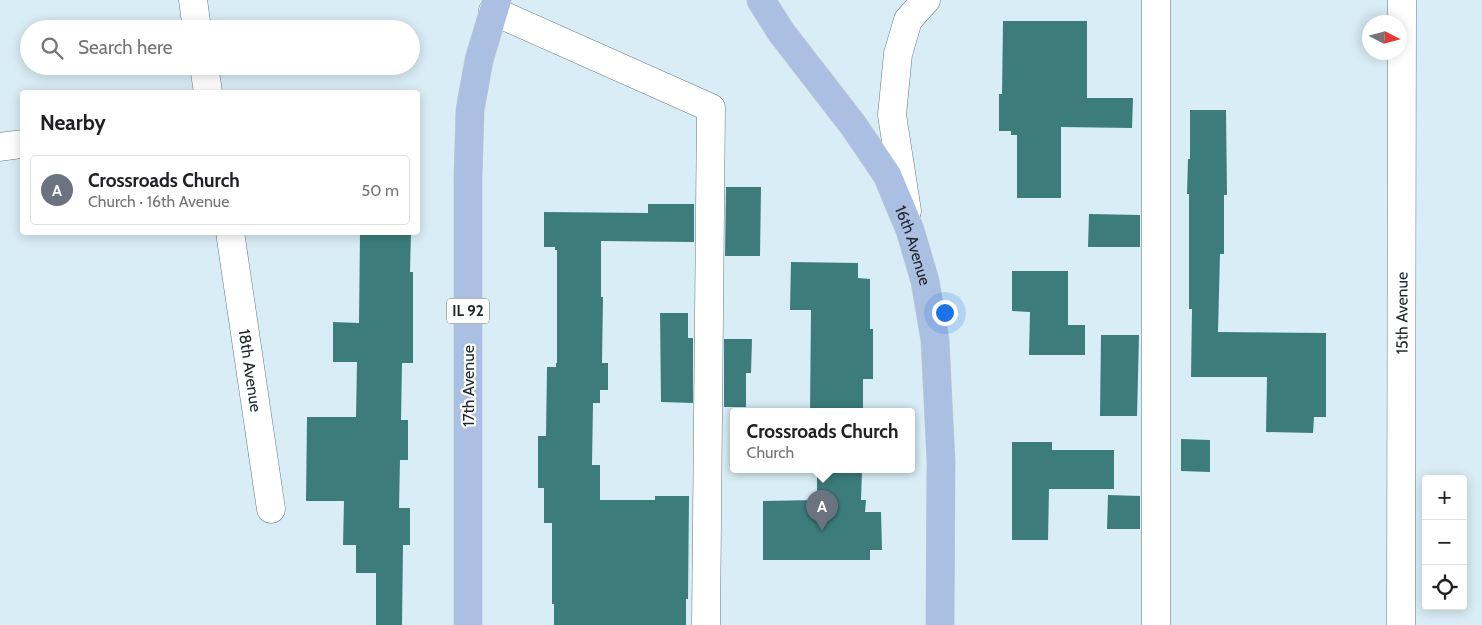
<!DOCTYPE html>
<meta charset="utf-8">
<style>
body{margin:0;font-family:Cabin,sans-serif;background:#f2f2f2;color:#202124}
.controls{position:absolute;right:15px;bottom:15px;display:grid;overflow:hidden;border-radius:5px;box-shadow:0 2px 12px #0003}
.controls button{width:45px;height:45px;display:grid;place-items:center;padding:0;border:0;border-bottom:1px solid #e0e0e0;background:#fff;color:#202124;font:25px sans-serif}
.compass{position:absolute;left:1362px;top:15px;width:45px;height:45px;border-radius:50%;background:#fff;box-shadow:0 2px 12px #0003;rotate:96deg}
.you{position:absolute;left:944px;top:312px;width:18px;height:18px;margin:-12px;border:4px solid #fff;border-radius:50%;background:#1a73e8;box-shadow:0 0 0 8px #1a73e833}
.badge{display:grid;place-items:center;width:32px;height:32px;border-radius:50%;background:#db2777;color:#fff;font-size:16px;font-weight:700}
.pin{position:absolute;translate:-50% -41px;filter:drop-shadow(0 1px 2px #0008)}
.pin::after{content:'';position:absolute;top:26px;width:18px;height:15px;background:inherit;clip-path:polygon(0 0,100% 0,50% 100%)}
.popup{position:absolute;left:730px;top:408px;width:185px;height:65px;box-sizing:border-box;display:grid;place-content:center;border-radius:5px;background:#fff;filter:drop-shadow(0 1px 4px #0005);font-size:16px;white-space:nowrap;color:#757577}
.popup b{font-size:19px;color:#202124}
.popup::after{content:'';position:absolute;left:50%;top:100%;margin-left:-10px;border:10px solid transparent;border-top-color:#fff}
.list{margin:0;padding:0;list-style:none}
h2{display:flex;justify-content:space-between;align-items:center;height:65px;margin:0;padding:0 20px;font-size:21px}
h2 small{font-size:16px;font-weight:400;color:#757577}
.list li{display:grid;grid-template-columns:32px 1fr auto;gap:15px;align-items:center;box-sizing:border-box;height:70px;margin:0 10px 10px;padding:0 10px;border:1px solid #e0e0e0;border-radius:5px}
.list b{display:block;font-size:19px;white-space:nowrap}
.list p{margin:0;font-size:16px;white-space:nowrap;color:#757577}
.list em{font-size:16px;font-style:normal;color:#757577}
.icon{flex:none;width:28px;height:28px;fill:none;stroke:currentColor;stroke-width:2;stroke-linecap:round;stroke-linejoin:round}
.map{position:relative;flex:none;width:1482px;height:625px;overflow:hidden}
.search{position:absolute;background:#fff;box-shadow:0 2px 12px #0003;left:20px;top:20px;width:400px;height:55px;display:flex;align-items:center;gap:12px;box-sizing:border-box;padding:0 18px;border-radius:28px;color:#757577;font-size:19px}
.panel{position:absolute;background:#fff;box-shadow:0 2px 12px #0003;left:20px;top:90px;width:400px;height:145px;border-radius:5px}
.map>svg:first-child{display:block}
.building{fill:#3c7d7c}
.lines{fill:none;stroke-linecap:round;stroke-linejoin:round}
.minor-casing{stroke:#667881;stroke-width:29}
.major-casing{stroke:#cacbcc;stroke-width:29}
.minor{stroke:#fff;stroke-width:28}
.major{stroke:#aabfe2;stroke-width:28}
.labels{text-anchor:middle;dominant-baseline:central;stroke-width:4.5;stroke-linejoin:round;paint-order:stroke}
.shield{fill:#fff;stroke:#64686b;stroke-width:1}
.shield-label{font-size:15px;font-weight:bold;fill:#21282c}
.street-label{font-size:16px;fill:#21282c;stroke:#fff}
</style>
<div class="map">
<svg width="1482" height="625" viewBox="0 0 1482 625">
<rect width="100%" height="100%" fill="#d9edf6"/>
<!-- building -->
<path class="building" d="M 1003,21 L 1087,21 L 1087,98 L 1133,98 L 1132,128 L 1061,127 L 1061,198 L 1017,198 L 1017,135 L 1011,135 L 1011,131 L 999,131 L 999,94 L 1002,94 Z
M 1190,110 L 1226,110 L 1227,195 L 1224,195 L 1224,254 L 1220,254 L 1218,332 L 1326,333 L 1326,417 L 1314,417 L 1313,433 L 1266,432 L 1267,377 L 1191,377 L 1192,309 L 1189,309 L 1189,194 L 1187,194 L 1188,159 L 1190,159 Z
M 726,187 L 761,187 L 760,256 L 725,256 Z
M 648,204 L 694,204 L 694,242 L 601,241 L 601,297 L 603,297 L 602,363 L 608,363 L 608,390 L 600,390 L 600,403 L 593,403 L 592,465 L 600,465 L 600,500 L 655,500 L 655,496 L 689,496 L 688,599 L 686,599 L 686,625 L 554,625 L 554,604 L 552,604 L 552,523 L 544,523 L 544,488 L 538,488 L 538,436 L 546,436 L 547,367 L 556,367 L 556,363 L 557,363 L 557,250 L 555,250 L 555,247 L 544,247 L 544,212 L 648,213 Z
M 1089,214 L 1140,215 L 1140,247 L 1088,247 Z
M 360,232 L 411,232 L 410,272 L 413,272 L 413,363 L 402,363 L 401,420 L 408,420 L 408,460 L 400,460 L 399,508 L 410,508 L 410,545 L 403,545 L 402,625 L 376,625 L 376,573 L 356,573 L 356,545 L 343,545 L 344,501 L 306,501 L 307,417 L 356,417 L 357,362 L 333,362 L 333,322 L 359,323 Z
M 791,262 L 858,263 L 858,278 L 870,279 L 870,329 L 873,329 L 873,379 L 863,379 L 863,412 L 810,412 L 811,310 L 790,310 Z
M 1012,271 L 1068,271 L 1068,325 L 1085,325 L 1085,355 L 1029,355 L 1030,312 L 1012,311 Z
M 660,313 L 688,313 L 688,338 L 693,338 L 693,403 L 661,402 Z
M 1101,335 L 1139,335 L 1137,416 L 1100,416 Z
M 724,339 L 752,339 L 751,373 L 746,373 L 746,407 L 724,407 Z
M 1181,439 L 1210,440 L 1210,472 L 1181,471 Z
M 1012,442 L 1052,442 L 1052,450 L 1114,450 L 1114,489 L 1049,489 L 1048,540 L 1012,540 Z
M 817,470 L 862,470 L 861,500 L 866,500 L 865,512 L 881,512 L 882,550 L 870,550 L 870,560 L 763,560 L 763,501 L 817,500 Z
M 1108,495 L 1140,496 L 1140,529 L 1107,529 Z"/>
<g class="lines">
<!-- minor casing -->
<g class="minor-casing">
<g id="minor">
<path d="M 193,0 L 197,29"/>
<path d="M 493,11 L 711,108 L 706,625"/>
<path d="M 204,66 L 208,92"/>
<path d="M 0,147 L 22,144"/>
<path d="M 907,211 L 892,115 L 898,54 L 908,20 L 926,0"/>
<path id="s1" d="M 230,232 L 271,509"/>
<path d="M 1156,625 L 1156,0"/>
<path id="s2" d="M 1401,625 L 1402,0"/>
</g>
</g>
<!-- major casing -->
<g class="major-casing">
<g id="major">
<path id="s3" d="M 761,0 L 781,32 L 853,125 L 887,175 L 910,230 L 925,281 L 935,340 L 941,462 L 940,625"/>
<path d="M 468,625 L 468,178 L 470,110 L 479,60 L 497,0"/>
</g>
</g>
<!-- minor -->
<use href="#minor" class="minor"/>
<!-- major -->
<use href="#major" class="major"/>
</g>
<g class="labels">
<!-- shield labels -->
<rect class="shield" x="447" y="298.5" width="42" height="25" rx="4"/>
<g class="shield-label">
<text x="468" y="311">IL 92</text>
</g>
<!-- street labels -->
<g class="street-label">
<text stroke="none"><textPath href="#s3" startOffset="291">16th Avenue</textPath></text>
<text stroke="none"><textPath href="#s2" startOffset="312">15th Avenue</textPath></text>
<text stroke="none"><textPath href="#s1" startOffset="140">18th Avenue</textPath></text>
<text transform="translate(468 386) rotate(-90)">17th Avenue</text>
</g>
</g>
</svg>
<div class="controls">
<button>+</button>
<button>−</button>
<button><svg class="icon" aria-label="locate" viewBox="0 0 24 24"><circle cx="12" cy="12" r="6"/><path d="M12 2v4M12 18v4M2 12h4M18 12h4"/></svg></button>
</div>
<svg class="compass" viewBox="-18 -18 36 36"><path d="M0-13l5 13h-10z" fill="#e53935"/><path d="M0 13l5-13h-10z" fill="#757577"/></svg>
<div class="you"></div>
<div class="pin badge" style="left:822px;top:531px;background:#6b7280">A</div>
<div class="popup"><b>Crossroads Church</b>Church</div>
<div class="search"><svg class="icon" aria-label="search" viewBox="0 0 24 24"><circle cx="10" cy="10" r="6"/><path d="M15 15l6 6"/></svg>Search here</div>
<section class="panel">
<h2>Nearby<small></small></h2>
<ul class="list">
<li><span class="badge" style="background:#6b7280">A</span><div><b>Crossroads Church</b><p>Church · 16th Avenue</p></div><em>50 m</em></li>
</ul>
</section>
</div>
